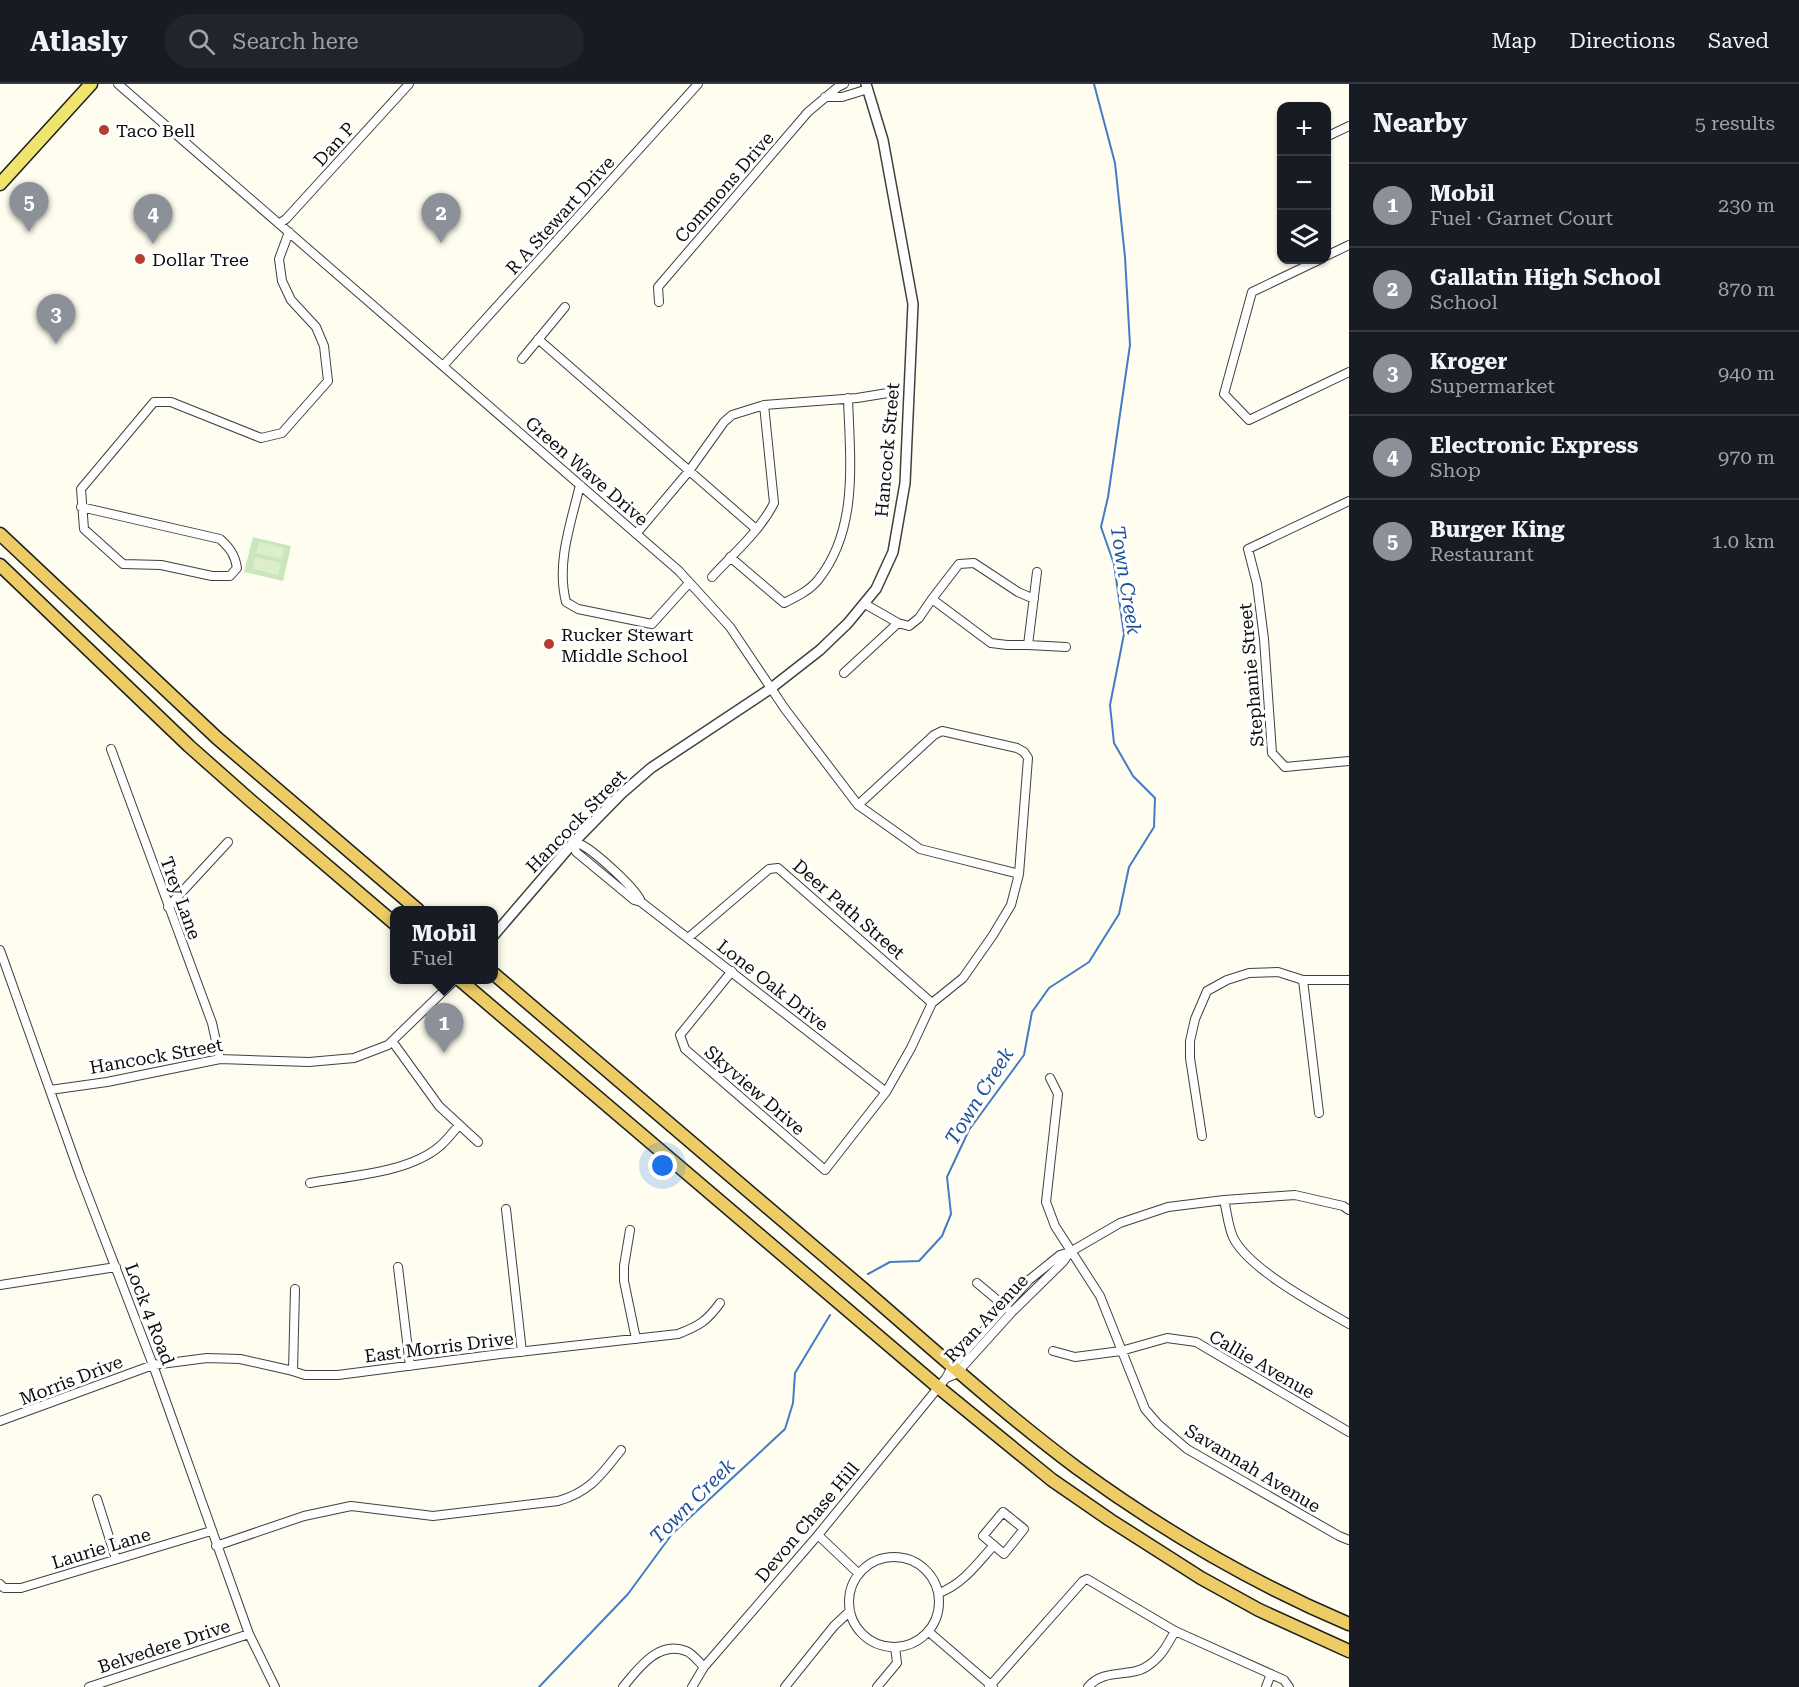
<!DOCTYPE html>
<meta charset="utf-8">
<style>
body{margin:0;font-family:"Roboto Serif",serif;background:#20242c;color:#f1f3f6}
.controls{position:absolute;right:18px;top:18px;display:grid;overflow:hidden;border-radius:12px;box-shadow:0 2px 4px #0004}
.controls button{width:54px;height:54px;display:grid;place-items:center;padding:0;border:0;border-bottom:2px solid #363941;background:#171b24;color:#f1f3f6;font:30px sans-serif}
.you{position:absolute;left:663px;top:1082px;width:21px;height:21px;margin:-15px;border:4px solid #fff;border-radius:50%;background:#1a73e8;box-shadow:0 0 0 9px #1a73e833}
.badge{display:grid;place-items:center;width:39px;height:39px;border-radius:50%;background:#8c9099;color:#fff;font-size:20px;font-weight:700}
.pin{position:absolute;translate:-50% -50px;filter:drop-shadow(0 2px 3px #0008)}
.pin::after{content:'';position:absolute;top:32px;width:21px;height:18px;background:inherit;clip-path:polygon(0 0,100% 0,50% 100%)}
.popup{position:absolute;left:390px;top:822px;width:108px;height:78px;box-sizing:border-box;display:grid;place-content:center;border-radius:12px;background:#171b24;filter:drop-shadow(0 2px 4px #0005);font-size:20px;white-space:nowrap;color:#9ea1a6}
.popup b{font-size:22px;color:#f1f3f6}
.popup::after{content:'';position:absolute;left:50%;top:100%;margin-left:-12px;border:12px solid transparent;border-top-color:#171b24}
.list{margin:0;padding:0;list-style:none}
h2{display:flex;justify-content:space-between;align-items:center;height:78px;margin:0;padding:0 24px;font-size:26px}
h2 small{font-size:20px;font-weight:400;color:#9ea1a6}
.list li{display:grid;grid-template-columns:39px 1fr auto;gap:18px;align-items:center;box-sizing:border-box;height:84px;padding:0 24px;border-top:2px solid #363941}
.list b{display:block;font-size:22px;white-space:nowrap}
.list p{margin:0;font-size:20px;white-space:nowrap;color:#9ea1a6}
.list em{font-size:20px;font-style:normal;color:#9ea1a6}
.icon{flex:none;width:33px;height:33px;fill:none;stroke:currentColor;stroke-width:2;stroke-linecap:round;stroke-linejoin:round}
.map{position:relative;flex:none;width:1349px;height:1603px;overflow:hidden}
header{display:flex;align-items:center;gap:36px;box-sizing:border-box;height:84px;padding:0 30px;background:#171b24;border-bottom:2px solid #363941}
header strong{font-size:28px}
nav{display:flex;gap:33px;margin-inline-start:auto;font-size:21px}
.search{width:420px;height:54px;background:#20242c;display:flex;align-items:center;gap:15px;box-sizing:border-box;padding:0 21px;border-radius:33px;color:#9ea1a6;font-size:22px}
main{display:flex}
aside{flex:1;background:#171b24}
.map>svg:first-child{display:block}
.green{fill:#cae6bb}
.pitch{fill:#dec}
.lines{fill:none;stroke-linecap:round;stroke-linejoin:round}
.stream{stroke:#437cc4;stroke-width:2}
.minor-casing{stroke:#404040;stroke-width:10}
.tertiary-casing{stroke:#404040;stroke-width:12}
.primary-casing{stroke:#1e1e1e;stroke-width:15}
.trunk-casing{stroke:#1e1e1e;stroke-width:15}
.minor{stroke:#fff;stroke-width:8}
.tertiary{stroke:#fff;stroke-width:9}
.primary{stroke:#efe46d;stroke-width:12}
.trunk{stroke:#edcc66;stroke-width:12}
.poi-dot{fill:#b43d2f;stroke:#fff;stroke-width:2}
.labels{text-anchor:middle;dominant-baseline:central;stroke-width:6;stroke-linejoin:round;paint-order:stroke}
.poi-label{font-size:18px;fill:#0d0d0d;stroke:#fff;text-anchor:start}
.street-label{font-size:18px;fill:#0d0d0d;stroke:#fff}
.water-label{font-size:20px;font-style:italic;fill:#1f5097;stroke:#fff}
</style>
<header>
<strong>Atlasly</strong>
<div class="search"><svg class="icon" aria-label="search" viewBox="0 0 24 24"><circle cx="10" cy="10" r="6"/><path d="M15 15l6 6"/></svg>Search here</div>
<nav><a>Map</a><a>Directions</a><a>Saved</a></nav>
</header>
<main>
<div class="map">
<svg width="1349" height="1603" viewBox="0 0 1349 1603">
<rect width="100%" height="100%" fill="#fefdef"/>
<!-- green -->
<path class="green" d="M 253,453 L 291,462 L 283,497 L 244,488 Z"/>
<!-- pitch -->
<path class="pitch" d="M 259,458 L 284,464 L 282,475 L 256,469 Z
M 255,473 L 281,479 L 278,491 L 253,485 Z"/>
<g class="lines">
<!-- stream -->
<path class="stream" d="M 868,1190 L 890,1178 L 919,1177 L 942,1152 L 951,1130 L 947,1093 L 969,1046 L 1024,971 L 1032,928 L 1049,904 L 1089,878 L 1119,830 L 1129,783 L 1154,743 L 1155,714 L 1133,692 L 1114,659 L 1110,621 L 1124,550 L 1114,480 L 1101,443 L 1108,413 L 1130,261 L 1125,173 L 1115,79 L 1094,0
M 539,1603 L 628,1510 L 672,1450 L 785,1345 L 793,1319 L 795,1289 L 830,1231"/>
<!-- minor casing -->
<g class="minor-casing">
<path id="minor" d="M 118,0 L 679,487 L 730,543 L 785,625 L 858,721 L 920,765 L 1019,790
M 825,13 L 842,13 L 868,5
M 1326,53 L 1349,42
M 280,139 L 286,135 L 409,0
M 1326,172 L 1349,161
M 1319,176 L 1252,208 L 1224,310 L 1249,336 L 1349,288
M 659,218 L 658,203 L 808,28 L 838,3 L 844,0
M 538,255 L 756,445
M 522,275 L 565,223
M 443,282 L 698,0
M 580,401 C 571,439 556,479 566,518 L 578,525 L 652,540 L 689,499
M 1349,417 L 1248,465 L 1257,500 L 1264,555 L 1272,669 L 1285,683 L 1349,677
M 81,423 L 220,455 C 230,464 235,471 237,484 L 230,492 L 212,492 L 161,481 L 123,480 L 84,445 L 81,405 L 154,318 L 171,318 L 261,354 L 282,349 L 328,297 L 324,262 L 316,243 L 291,216 L 282,197 L 279,175 L 289,148
M 636,450 L 689,387 L 724,338 L 732,331 L 764,321 L 857,314 L 894,308
M 730,473 L 784,519 C 796,513 809,507 818,496 C 859,445 850,376 848,314
M 712,493 C 733,470 760,447 774,419 L 764,321
M 932,515 L 959,480 L 974,479 L 1018,508 L 1034,515
M 865,520 L 898,539 L 909,542 L 919,534 L 932,515 L 991,559 L 1007,561 L 1028,561 L 1037,488
M 1028,561 L 1066,563
M 844,589 L 898,539
M 111,665 L 212,939 L 220,975
M 573,759 L 576,768 L 634,816 L 641,818 L 886,1008
M 573,759 C 576,759 579,760 582,761 C 595,768 637,805 641,818
M 168,823 L 228,758
M 688,854 L 769,785 L 778,784 L 932,919
M 0,866 L 80,1091 L 153,1281 L 249,1550 L 275,1603
M 732,887 L 680,951 L 685,965 L 825,1086 L 886,1008 L 911,964 L 932,919 L 963,894 L 993,851 L 1011,821 L 1019,790 L 1028,674 L 1024,668 L 1017,664 L 942,647 L 934,651 L 858,721
M 1303,896 L 1319,1029
M 392,957 L 439,1022 L 478,1058
M 1050,994 L 1058,1010 L 1046,1118 L 1055,1142 L 1100,1212 L 1145,1325 L 1158,1340 L 1187,1365 L 1339,1452 L 1349,1456
M 50,1006 L 107,998 L 220,975 L 309,978 L 354,974 L 388,961 L 455,896
M 1202,1052 L 1190,974 L 1190,957 L 1195,935 L 1207,907 L 1227,896 L 1249,889 L 1278,888 L 1303,896 L 1349,896
M 310,1099 C 349,1092 409,1089 440,1062 C 447,1056 453,1048 459,1041
M 1224,1116 C 1227,1128 1228,1142 1233,1153 C 1248,1185 1318,1222 1349,1240
M 506,1125 L 522,1268
M 630,1146 L 624,1182 L 624,1197 L 636,1255
M 398,1183 L 410,1282
M 977,1199 L 1008,1225
M 0,1201 L 116,1183
M 1053,1267 L 1075,1273 L 1121,1267 L 1167,1254 L 1196,1258 L 1349,1348
M 293,1287 L 295,1205
M 946,1294 L 956,1290 L 1012,1228 L 1063,1178 L 1070,1168
M 0,1337 L 153,1281 L 207,1274 L 240,1275 L 289,1286 L 305,1291 L 338,1291 L 500,1270 L 678,1250 C 699,1242 707,1237 720,1219
M 97,1415 L 116,1475
M 1003,1428 L 1024,1445 L 1004,1470 L 983,1452 Z
M 818,1451 L 859,1490
M 216,1462 L 304,1432 L 351,1422 L 433,1432 L 558,1417 C 590,1408 601,1391 621,1366
M849 1518a45 45 0 1 1 90 0a45 45 0 1 1-90 0Z
M 0,1500 L 4,1504 L 21,1504 L 211,1447
M 939,1509 C 963,1500 977,1480 994,1461
M 929,1548 L 993,1603
M 89,1603 L 249,1550
M 623,1603 C 638,1585 658,1556 686,1567 C 692,1569 699,1578 704,1583
M 692,1603 L 704,1583 L 818,1451 L 946,1294 L 953,1281 L 1029,1196 L 1060,1171 L 1070,1168 L 1120,1139 L 1168,1123 L 1224,1116 L 1295,1111 L 1343,1122 L 1349,1126
M 785,1603 L 834,1542 L 850,1527
M 877,1603 L 897,1579 L 895,1563
M 989,1603 L 1083,1497 L 1087,1495 L 1175,1547 L 1284,1596 L 1289,1603
M 1088,1603 C 1105,1583 1131,1595 1149,1581 C 1161,1573 1168,1560 1175,1547
M 1266,1603 L 1271,1590"/>
</g>
<!-- tertiary casing -->
<g class="tertiary-casing">
<path id="tertiary" d="M 494,851 L 573,759 L 621,710 L 651,684 L 770,605 L 820,566 L 848,539 L 876,505 L 893,468 L 905,399 L 913,220 L 883,56 L 866,0"/>
</g>
<!-- primary casing -->
<g class="primary-casing">
<path id="primary" d="M 0,100 L 91,0"/>
</g>
<!-- trunk casing -->
<g class="trunk-casing">
<path id="trunk" d="M 0,450 L 217,654 L 418,826
M 0,481 L 189,662 L 250,716 L 394,839
M 494,890 C 616,994 738,1099 861,1203 C 932,1264 1002,1328 1077,1384 C 1162,1446 1252,1499 1349,1540
M 460,896 L 938,1303 L 1052,1396 L 1110,1436 L 1201,1494 L 1259,1526 L 1349,1567"/>
</g>
<!-- minor -->
<use href="#minor" class="minor"/>
<!-- tertiary -->
<use href="#tertiary" class="tertiary"/>
<!-- primary -->
<use href="#primary" class="primary"/>
<!-- trunk -->
<use href="#trunk" class="trunk"/>
</g>
<!-- markers -->
<g class="poi-dot">
<circle cx="104" cy="46" r="6"/>
<circle cx="140" cy="175" r="6"/>
<circle cx="549" cy="560" r="6"/>
</g>
<g class="labels">
<!-- poi labels -->
<g class="poi-label">
<text x="116" y="46">Taco Bell</text>
<text x="152" y="175">Dollar Tree</text>
<text x="561" y="550">Rucker Stewart<tspan x="561" dy="21">Middle School</tspan></text>
</g>
<!-- street labels -->
<g class="street-label">
<text transform="translate(334 60) rotate(-48)">Dan P</text>
<text transform="translate(724 103) rotate(-49)">Commons Drive</text>
<text transform="translate(560 131) rotate(-48)">R A Stewart Drive</text>
<text transform="translate(887 366) rotate(-85)">Hancock Street</text>
<text transform="translate(587 387) rotate(41)">Green Wave Drive</text>
<text transform="translate(1251 591) rotate(-95)">Stephanie Street</text>
<text transform="translate(576 737) rotate(-46)">Hancock Street</text>
<text transform="translate(181 814) rotate(70)">Trey Lane</text>
<text transform="translate(849 825) rotate(41)">Deer Path Street</text>
<text transform="translate(773 901) rotate(38)">Lone Oak Drive</text>
<text transform="translate(156 972) rotate(-10)">Hancock Street</text>
<text transform="translate(755 1006) rotate(41)">Skyview Drive</text>
<text transform="translate(150 1230) rotate(69)">Lock 4 Road</text>
<text transform="translate(986 1234) rotate(-47)">Ryan Avenue</text>
<text transform="translate(439 1263) rotate(-7)">East Morris Drive</text>
<text transform="translate(1262 1280) rotate(30)">Callie Avenue</text>
<text transform="translate(71 1296) rotate(-21)">Morris Drive</text>
<text transform="translate(1253 1384) rotate(31)">Savannah Avenue</text>
<text transform="translate(807 1438) rotate(-50)">Devon Chase Hill</text>
<text transform="translate(101 1464) rotate(-17)">Laurie Lane</text>
<text transform="translate(164 1562) rotate(-18)">Belvedere Drive</text>
</g>
<!-- water labels -->
<g class="water-label">
<text transform="translate(1126 496) rotate(81)">Town Creek</text>
<text transform="translate(979 1012) rotate(-58)">Town Creek</text>
<text transform="translate(692 1417) rotate(-45)">Town Creek</text>
</g>
</g>
</svg>
<div class="controls">
<button>+</button>
<button>−</button>
<button><svg class="icon" aria-label="layers" viewBox="0 0 24 24"><path d="M12 4l9 5-9 5-9-5zM3 14l9 5 9-5"/></svg></button>
</div>
<div class="you"></div>
<div class="pin badge" style="left:444px;top:969px">1</div>
<div class="popup"><b>Mobil</b>Fuel</div>
<div class="pin badge" style="left:441px;top:159px">2</div>
<div class="pin badge" style="left:56px;top:260px">3</div>
<div class="pin badge" style="left:153px;top:160px">4</div>
<div class="pin badge" style="left:29px;top:148px">5</div>
</div>
<aside>
<h2>Nearby<small>5 results</small></h2>
<ul class="list">
<li><span class="badge">1</span><div><b>Mobil</b><p>Fuel · Garnet Court</p></div><em>230 m</em></li>
<li><span class="badge">2</span><div><b>Gallatin High School</b><p>School</p></div><em>870 m</em></li>
<li><span class="badge">3</span><div><b>Kroger</b><p>Supermarket</p></div><em>940 m</em></li>
<li><span class="badge">4</span><div><b>Electronic Express</b><p>Shop</p></div><em>970 m</em></li>
<li><span class="badge">5</span><div><b>Burger King</b><p>Restaurant</p></div><em>1.0 km</em></li>
</ul>
</aside>
</main>
